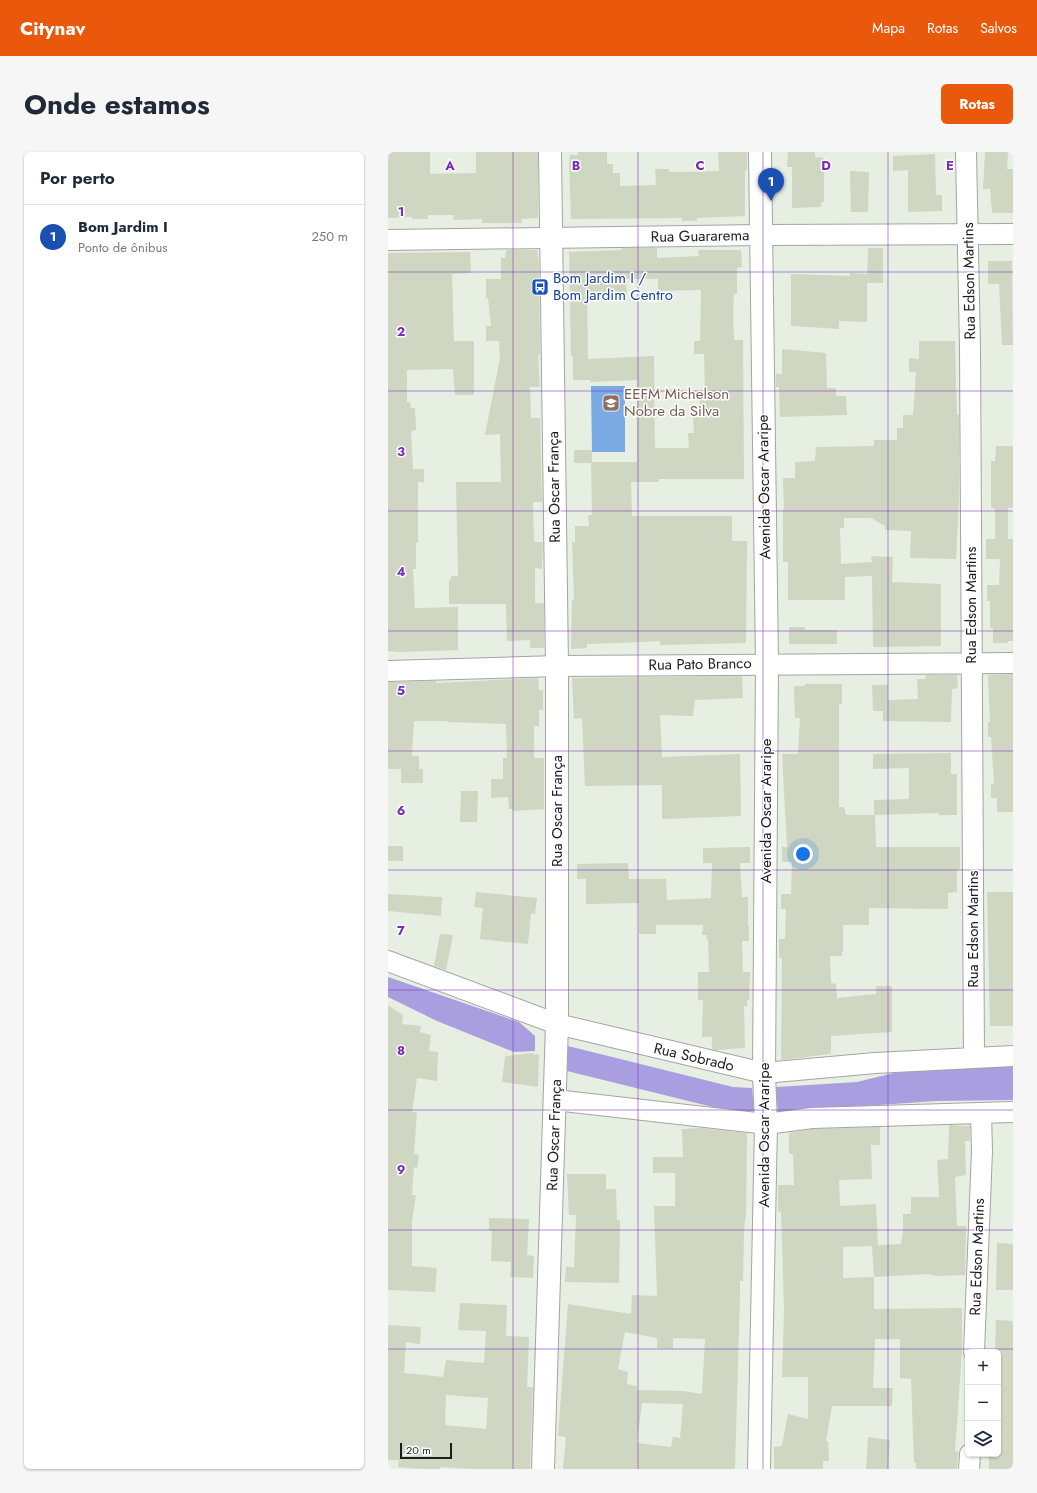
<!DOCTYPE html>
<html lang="pt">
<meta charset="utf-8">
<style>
body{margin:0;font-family:Jost,sans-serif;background:#f6f6f7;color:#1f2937}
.controls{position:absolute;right:12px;bottom:12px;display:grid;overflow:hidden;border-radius:6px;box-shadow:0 1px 3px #0004}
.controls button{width:36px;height:36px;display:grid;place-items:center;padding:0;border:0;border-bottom:1px solid #e0e1e3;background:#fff;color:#1f2937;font:20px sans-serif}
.scale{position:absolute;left:12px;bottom:10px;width:52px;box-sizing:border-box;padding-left:4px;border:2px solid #1d1d1d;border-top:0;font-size:11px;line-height:14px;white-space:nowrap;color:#1d1d1d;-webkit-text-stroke:3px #fff;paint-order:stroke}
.you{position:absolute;left:415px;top:702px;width:14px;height:14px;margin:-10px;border:3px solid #fff;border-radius:50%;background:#1a73e8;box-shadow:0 0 0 6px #1a73e833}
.badge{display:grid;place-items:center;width:26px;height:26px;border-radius:50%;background:#ea580c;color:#fff;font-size:13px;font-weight:700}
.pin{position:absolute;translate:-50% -33px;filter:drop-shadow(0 1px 2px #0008)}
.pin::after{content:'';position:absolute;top:21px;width:14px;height:12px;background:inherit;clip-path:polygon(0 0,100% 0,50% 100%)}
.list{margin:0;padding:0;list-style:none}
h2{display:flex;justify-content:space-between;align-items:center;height:52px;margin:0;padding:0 16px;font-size:17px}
h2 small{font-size:13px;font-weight:400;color:#747a83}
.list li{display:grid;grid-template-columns:26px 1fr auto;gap:12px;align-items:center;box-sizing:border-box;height:64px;padding:0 16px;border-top:1px solid #e0e1e3}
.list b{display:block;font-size:15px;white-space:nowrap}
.list p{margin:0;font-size:13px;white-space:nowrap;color:#747a83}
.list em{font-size:13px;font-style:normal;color:#747a83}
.icon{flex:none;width:22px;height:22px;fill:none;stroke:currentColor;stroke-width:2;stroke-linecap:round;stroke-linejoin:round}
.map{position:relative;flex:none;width:625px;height:1317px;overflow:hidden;border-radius:6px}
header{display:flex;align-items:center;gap:24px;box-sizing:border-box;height:56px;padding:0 20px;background:#ea580c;color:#fff}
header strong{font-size:19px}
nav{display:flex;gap:22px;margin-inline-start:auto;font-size:14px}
.intro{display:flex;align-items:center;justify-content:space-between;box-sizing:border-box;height:96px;padding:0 24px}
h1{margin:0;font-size:28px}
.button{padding:10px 18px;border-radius:6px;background:#ea580c;color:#fff;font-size:14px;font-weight:700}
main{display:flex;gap:24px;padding:0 24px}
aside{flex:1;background:#fff;border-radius:6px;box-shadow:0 1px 3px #0004}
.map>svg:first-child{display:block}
.pitch{fill:#7aaae4}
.water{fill:#a99fe0}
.building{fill:#cfd6c2;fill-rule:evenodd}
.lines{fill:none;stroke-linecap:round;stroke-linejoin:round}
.minor-casing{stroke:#a4a4a4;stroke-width:22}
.tertiary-casing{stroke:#a4a4a4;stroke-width:24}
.minor{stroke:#fff;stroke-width:20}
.tertiary{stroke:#fff;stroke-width:22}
.grid{fill:none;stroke:#7b2cbf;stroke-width:1;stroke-opacity:0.55}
.labels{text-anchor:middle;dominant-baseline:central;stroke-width:3;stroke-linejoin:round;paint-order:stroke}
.street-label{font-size:15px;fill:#1d1d1d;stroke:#fff}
.transit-label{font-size:15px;fill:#164399;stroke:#fff;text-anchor:start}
.education-label{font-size:15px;fill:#785e54;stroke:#fff;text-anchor:start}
.grid-label{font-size:13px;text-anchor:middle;font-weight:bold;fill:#7b2cbf;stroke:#fff;stroke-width:3;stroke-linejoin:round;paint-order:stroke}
</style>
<header>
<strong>Citynav</strong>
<nav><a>Mapa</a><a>Rotas</a><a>Salvos</a></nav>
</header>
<div class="intro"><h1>Onde estamos</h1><a class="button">Rotas</a></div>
<main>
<aside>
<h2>Por perto<small></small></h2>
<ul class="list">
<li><span class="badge" style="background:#1a4fb4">1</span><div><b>Bom Jardim I</b><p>Ponto de ônibus</p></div><em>250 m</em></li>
</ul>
</aside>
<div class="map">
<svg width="625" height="1317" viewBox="0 0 625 1317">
<rect width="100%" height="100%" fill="#e7efe2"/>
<!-- pitch -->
<path class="pitch" d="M 203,234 L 237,234 L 237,300 L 204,300 Z"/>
<!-- water -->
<path class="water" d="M 0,825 L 131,870 L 147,884 L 147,899 L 126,900 L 49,869 L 0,845 Z
M 180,894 L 345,935 L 364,936 L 366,959 L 345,960 L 179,919 Z
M 625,912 L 625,948 L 548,949 L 390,960 L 388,935 L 469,930 L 538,913 Z"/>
<!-- building -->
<path class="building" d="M 0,0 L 42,0 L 42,22 L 88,21 L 88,0 L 150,0 L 150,66 L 133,67 L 134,71 L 94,71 L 94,67 L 66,68 L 65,63 L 40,63 L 40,67 L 24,67 L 24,65 L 0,66 Z
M 190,0 L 219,0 L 219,12 L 225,12 L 225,21 L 232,21 L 232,34 L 268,33 L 267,17 L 281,17 L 281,20 L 293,20 L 331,19 L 330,0 L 359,0 L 359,18 L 357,18 L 357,64 L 309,66 L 309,69 L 294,69 L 294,66 L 183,67 L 181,12 L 182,3 L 190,3 Z
M 400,0 L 427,0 L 427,5 L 436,6 L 436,50 L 434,50 L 432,55 L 404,56 L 404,15 L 399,15 Z
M 597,0 L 620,0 L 619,17 L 625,17 L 625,61 L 604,61 L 602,37 L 595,37 Z
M 547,2 L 548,43 L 554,43 L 554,59 L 520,60 L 520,18 L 505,19 L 505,4 Z
M 462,19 L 481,20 L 480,60 L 463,60 Z
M 234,96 L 269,96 L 269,106 L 311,104 L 310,98 L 353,98 L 354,115 L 349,116 L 349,142 L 346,142 L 345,159 L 346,188 L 355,188 L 356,327 L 271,327 L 271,330 L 243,330 L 244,364 L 344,364 L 344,389 L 359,389 L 358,491 L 272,493 L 272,489 L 257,490 L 199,492 L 199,496 L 183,497 L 184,448 L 186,448 L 184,390 L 187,390 L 187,374 L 201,374 L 200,363 L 204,363 L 203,311 L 186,311 L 186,298 L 204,298 L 204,310 L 249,310 L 249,228 L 202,230 L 202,228 L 185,228 L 185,204 L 183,204 L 181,100 L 234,98 ZM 238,127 L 270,127 L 270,139 L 313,138 L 312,189 L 306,189 L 306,202 L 316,202 L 317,241 L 312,241 L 311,265 L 305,265 L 306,281 L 300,281 L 301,296 L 267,296 L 266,204 L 200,207 L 199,143 L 239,143 Z
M 480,96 L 495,96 L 495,131 L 479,131 Z
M 118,98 L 149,98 L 151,113 L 152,203 L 150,203 L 152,235 L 142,235 L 143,266 L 152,266 L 154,350 L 145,350 L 146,390 L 155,390 L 154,417 L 147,416 L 147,451 L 156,451 L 156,496 L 142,496 L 142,488 L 119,489 L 118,452 L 61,452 L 61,427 L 63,428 L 63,424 L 70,424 L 68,330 L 113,330 L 112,282 L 97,283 L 112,206 L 111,189 L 98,189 L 98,174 L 103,174 L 100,146 L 98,146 L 98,127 L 113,127 L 113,106 L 117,106 Z
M 82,100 L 83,121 L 64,122 L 66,189 L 86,189 L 86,243 L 67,243 L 65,217 L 19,218 L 19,250 L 22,250 L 23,256 L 27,256 L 28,278 L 23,279 L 25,317 L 36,317 L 36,330 L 30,330 L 30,391 L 28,391 L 28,417 L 25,417 L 27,456 L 70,455 L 70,498 L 11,500 L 0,499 L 0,101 Z
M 600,109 L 624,109 L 625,193 L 614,193 L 611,132 L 600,132 Z
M 462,121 L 479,122 L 479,170 L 451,169 L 451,177 L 403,174 L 403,122 L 462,124 Z
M 531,189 L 567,189 L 568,234 L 569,263 L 571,263 L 571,347 L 568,407 L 522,406 L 523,379 L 497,378 L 497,374 L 483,366 L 456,366 L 456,376 L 452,376 L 453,412 L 484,410 L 483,404 L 505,405 L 504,430 L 553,432 L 553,494 L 485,495 L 484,424 L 457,425 L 457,448 L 400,448 L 400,410 L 395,410 L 395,357 L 396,357 L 395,326 L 407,326 L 407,310 L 427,309 L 428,295 L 486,294 L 486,288 L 509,288 L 509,276 L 515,276 L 515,263 L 525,263 L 528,220 L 521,220 L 521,206 L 531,207 Z
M 394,197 L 438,201 L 439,236 L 448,236 L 448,244 L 458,244 L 459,263 L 392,265 L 391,235 L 388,235 L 388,222 L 394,222 Z
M 608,294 L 625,294 L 625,356 L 620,356 L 620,387 L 625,387 L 625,489 L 620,489 L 620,491 L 605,491 L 605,476 L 602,476 L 602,449 L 599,449 L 599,433 L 611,433 L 612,407 L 598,407 L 598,387 L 607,387 L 607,356 L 603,356 L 603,309 L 607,309 Z
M 401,475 L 417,475 L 417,478 L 449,478 L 449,492 L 401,492 Z
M 625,522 L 625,660 L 609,660 L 609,646 L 603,646 L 603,632 L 606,632 L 603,585 L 600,585 L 600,570 L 602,570 L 600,523 Z
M 538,523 L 569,523 L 570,536 L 564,537 L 563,570 L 495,569 L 495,559 L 485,559 L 484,533 L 500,533 L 500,548 L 530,547 L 529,527 L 537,527 Z
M 354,524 L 355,546 L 307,548 L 305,564 L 272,563 L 274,605 L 352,602 L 353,664 L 274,667 L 274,633 L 197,634 L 194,566 L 186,567 L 184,526 Z
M 150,526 L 151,538 L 155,538 L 155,558 L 151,558 L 151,574 L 146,574 L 146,606 L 156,606 L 156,657 L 125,659 L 125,657 L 121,657 L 120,645 L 103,646 L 103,627 L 115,627 L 115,606 L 119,606 L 118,572 L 59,570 L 59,569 L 26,569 L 24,604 L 31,604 L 31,617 L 35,617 L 35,631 L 13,631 L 13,617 L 0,617 L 0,530 L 48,529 L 48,531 Z
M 417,532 L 454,532 L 454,552 L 451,552 L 451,655 L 456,655 L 458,663 L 486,663 L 486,648 L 521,647 L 521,616 L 485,617 L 485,602 L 563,601 L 563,622 L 569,622 L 569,663 L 551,663 L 550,661 L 487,663 L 488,695 L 572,695 L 572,717 L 569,717 L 569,740 L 560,741 L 560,757 L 481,756 L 481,773 L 455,773 L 455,800 L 454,800 L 454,804 L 442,804 L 443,831 L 448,832 L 449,846 L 488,842 L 488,834 L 504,834 L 504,880 L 443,884 L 443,902 L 393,908 L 394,806 L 391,806 L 391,787 L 397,787 L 398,757 L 393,757 L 393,742 L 403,742 L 404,710 L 394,710 L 394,695 L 399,695 L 394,602 L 410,602 L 412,566 L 407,566 L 406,534 L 417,534 Z
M 73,639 L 90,639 L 89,670 L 72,670 Z
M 0,694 L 15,694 L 15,709 L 0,709 Z
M 362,695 L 362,711 L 352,711 L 354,745 L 360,745 L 360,774 L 361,774 L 361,789 L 354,789 L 355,820 L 362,820 L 361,848 L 359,848 L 359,854 L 356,854 L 357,896 L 328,898 L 324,897 L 324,885 L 314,885 L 315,848 L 310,848 L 310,820 L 321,820 L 320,787 L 318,787 L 319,783 L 314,783 L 315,773 L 268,773 L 268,782 L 251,782 L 251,751 L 198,752 L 198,727 L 189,727 L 189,712 L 240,711 L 241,727 L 278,727 L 279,748 L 323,746 L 324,711 L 315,711 L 315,696 Z
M 88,740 L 149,746 L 147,762 L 143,761 L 140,792 L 92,787 L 95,756 L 86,755 Z
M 599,740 L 625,740 L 625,874 L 602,874 Z
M 0,742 L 54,745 L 53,764 L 0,759 Z
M 52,782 L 65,783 L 58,818 L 46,814 Z
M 0,853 L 15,863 L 14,872 L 33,874 L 32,880 L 43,883 L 41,899 L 50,900 L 49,929 L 29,926 L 24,960 L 29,960 L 26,1002 L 31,1003 L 29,1016 L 26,1015 L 24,1043 L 28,1043 L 24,1070 L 24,1114 L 49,1116 L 47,1140 L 0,1138 Z
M 146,901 L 146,903 L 151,902 L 150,935 L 114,930 L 117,904 Z
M 561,973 L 582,974 L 582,989 L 577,989 L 578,1023 L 567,1025 L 569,1074 L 578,1074 L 577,1123 L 548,1124 L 541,1122 L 486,1125 L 484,1094 L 455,1095 L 455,1126 L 486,1125 L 486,1157 L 574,1156 L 574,1200 L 567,1299 L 570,1300 L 569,1317 L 528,1317 L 528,1311 L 526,1311 L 523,1227 L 512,1226 L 512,1187 L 487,1187 L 485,1236 L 505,1236 L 504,1254 L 444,1254 L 438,1289 L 440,1289 L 441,1309 L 435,1309 L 435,1317 L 386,1317 L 386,1295 L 394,1294 L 400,1262 L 420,1267 L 420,1225 L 394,1225 L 396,1158 L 394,1089 L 393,1060 L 390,1059 L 390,1033 L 406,1033 L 405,1002 L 401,1002 L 401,981 L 425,977 L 492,975 L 492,993 L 483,993 L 484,1027 L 451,1028 L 452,1054 L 488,1052 L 490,1093 L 513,1092 L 515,1081 L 515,1062 L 523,1062 L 523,1045 L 551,1045 L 549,1008 L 560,1007 Z
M 312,976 L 359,981 L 358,1066 L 357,1067 L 356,1082 L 355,1129 L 352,1129 L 352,1143 L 347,1317 L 175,1317 L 178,1285 L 170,1284 L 180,1152 L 243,1162 L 244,1143 L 269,1144 L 266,1054 L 287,1054 L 287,1021 L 265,1021 L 265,1005 L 295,1005 L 294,977 ZM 237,1180 L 269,1186 L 269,1196 L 285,1197 L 285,1186 L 317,1187 L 314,1242 L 296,1239 L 249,1238 L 249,1234 L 239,1232 L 240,1220 L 230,1217 ZM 254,1251 L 295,1252 L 292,1286 L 285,1285 L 283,1295 L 249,1291 Z
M 179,1022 L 218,1022 L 218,1037 L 228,1037 L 229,1068 L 232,1068 L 231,1131 L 177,1130 L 178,1115 L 186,1115 L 188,1063 L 181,1063 Z
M 101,1066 L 141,1067 L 139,1103 L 146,1104 L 145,1126 L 122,1125 L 123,1110 L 103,1109 L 104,1079 L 101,1079 Z
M 609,1091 L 625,1092 L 625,1138 L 608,1138 Z
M 72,1151 L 119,1153 L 118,1184 L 141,1185 L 139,1235 L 145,1235 L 142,1317 L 83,1317 L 52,1315 L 52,1317 L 32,1317 L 10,1315 L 11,1308 L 0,1308 L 0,1173 L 33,1175 L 32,1192 L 18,1190 L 16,1221 L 55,1225 L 58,1208 L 96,1211 L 98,1179 L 70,1178 ZM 58,1243 L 100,1246 L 98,1277 L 57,1273 Z
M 608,1168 L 625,1169 L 625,1317 L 601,1317 L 601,1302 L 610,1302 L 610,1200 L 607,1200 Z
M 480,1285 L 502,1288 L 500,1317 L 478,1317 Z"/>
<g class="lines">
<!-- minor casing -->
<g class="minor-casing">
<path id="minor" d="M 578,0 L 582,196 L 586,906
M 0,88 L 373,83 L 625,82
M 0,519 L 169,514 L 625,511
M 0,809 L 169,872 L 376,921 L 487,911 L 625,904
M 167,948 L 378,972 L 424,966 L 625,960
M 586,1200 L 594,999 L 593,961
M 581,1317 L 582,1302"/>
</g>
<!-- tertiary casing -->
<g class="tertiary-casing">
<path id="tertiary" d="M 155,1317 L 169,872 L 169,514 L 162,0
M 371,1317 L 378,972 L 376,921 L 379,512 L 372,0"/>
</g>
<!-- minor -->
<use href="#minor" class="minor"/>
<!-- tertiary -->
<use href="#tertiary" class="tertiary"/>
</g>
<!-- grid -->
<path class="grid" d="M 125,0 L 125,1317M 250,0 L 250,1317M 375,0 L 375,1317M 500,0 L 500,1317M 0,120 L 625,120M 0,239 L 625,239M 0,359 L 625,359M 0,479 L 625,479M 0,599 L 625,599M 0,718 L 625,718M 0,838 L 625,838M 0,958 L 625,958M 0,1078 L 625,1078M 0,1197 L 625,1197"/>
<!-- icons -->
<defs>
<g id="bus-square" transform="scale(0.9)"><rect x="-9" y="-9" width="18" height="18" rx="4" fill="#1a4fb4" stroke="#fff"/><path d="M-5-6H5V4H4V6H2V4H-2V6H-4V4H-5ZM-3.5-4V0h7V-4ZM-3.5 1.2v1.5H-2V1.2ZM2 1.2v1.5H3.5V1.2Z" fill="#fff"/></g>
<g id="school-square" transform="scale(0.9)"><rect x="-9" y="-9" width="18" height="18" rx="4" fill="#8d6e63" stroke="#fff"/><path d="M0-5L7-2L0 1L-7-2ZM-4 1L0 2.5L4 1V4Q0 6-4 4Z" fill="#fff"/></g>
</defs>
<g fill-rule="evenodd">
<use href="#bus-square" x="152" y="135"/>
<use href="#school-square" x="223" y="251"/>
</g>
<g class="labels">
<!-- street labels -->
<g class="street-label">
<text transform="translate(312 84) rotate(-1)">Rua Guararema</text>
<text transform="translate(581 129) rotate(-91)">Rua Edson Martins</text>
<text transform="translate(166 335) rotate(-91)">Rua Oscar França</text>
<text transform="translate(376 335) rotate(-91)">Avenida Oscar Araripe</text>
<text transform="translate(583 453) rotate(-90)">Rua Edson Martins</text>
<text transform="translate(312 512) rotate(-1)">Rua Pato Branco</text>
<text transform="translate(169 659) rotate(-90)">Rua Oscar França</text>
<text transform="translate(378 659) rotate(-90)">Avenida Oscar Araripe</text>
<text transform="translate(585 777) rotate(-90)">Rua Edson Martins</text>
<text transform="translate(306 905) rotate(13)">Rua Sobrado</text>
<text transform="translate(166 983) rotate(-88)">Rua Oscar França</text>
<text transform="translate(376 983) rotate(-90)">Avenida Oscar Araripe</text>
<text transform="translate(589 1105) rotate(-88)">Rua Edson Martins</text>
</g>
<!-- transit labels -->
<g class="transit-label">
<text x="165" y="126">Bom Jardim I /<tspan x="165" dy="17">Bom Jardim Centro</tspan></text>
</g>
<!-- education labels -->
<g class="education-label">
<text x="236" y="242">EEFM Michelson<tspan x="236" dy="17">Nobre da Silva</tspan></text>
</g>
</g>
<g class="grid-label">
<text x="62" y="18">A</text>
<text x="188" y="18">B</text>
<text x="312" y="18">C</text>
<text x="438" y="18">D</text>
<text x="562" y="18">E</text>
<text x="13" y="64">1</text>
<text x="13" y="184">2</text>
<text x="13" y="304">3</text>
<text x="13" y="424">4</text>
<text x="13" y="543">5</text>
<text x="13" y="663">6</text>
<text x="13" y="783">7</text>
<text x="13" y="903">8</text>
<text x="13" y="1022">9</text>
</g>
</svg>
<div class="controls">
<button>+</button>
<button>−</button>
<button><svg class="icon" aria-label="layers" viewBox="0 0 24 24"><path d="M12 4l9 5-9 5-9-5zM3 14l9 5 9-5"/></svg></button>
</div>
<div class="scale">20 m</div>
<div class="you"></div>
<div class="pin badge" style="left:383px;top:49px;background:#1a4fb4">1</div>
</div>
</main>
